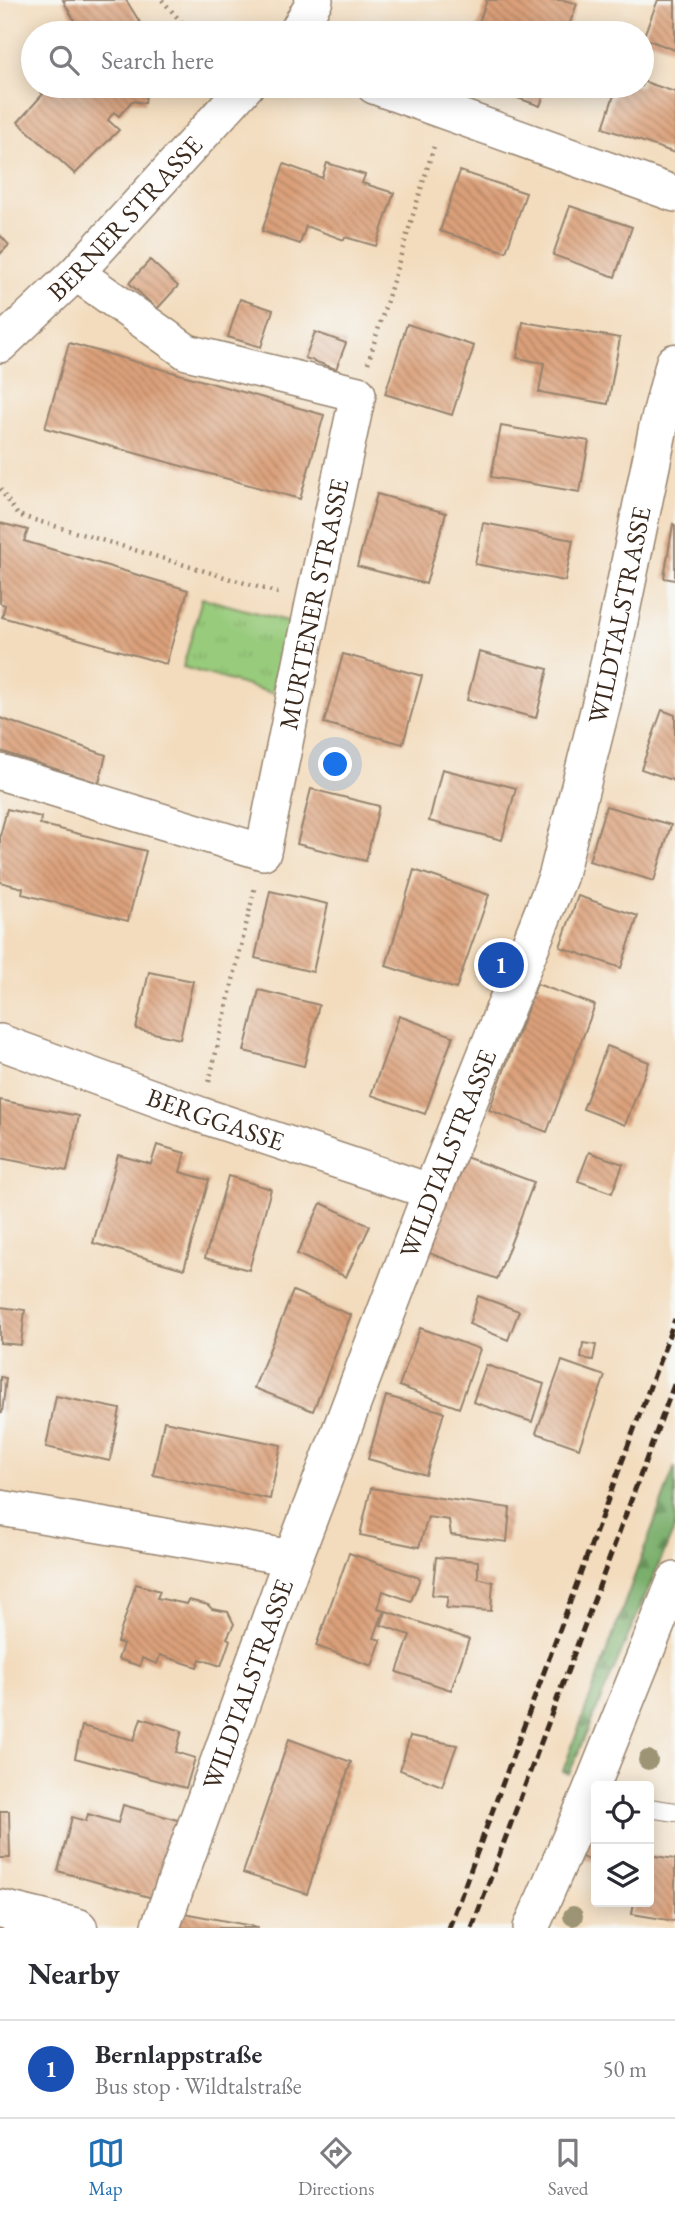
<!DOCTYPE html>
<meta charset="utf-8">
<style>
body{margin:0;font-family:"EB Garamond",serif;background:#f7f7f7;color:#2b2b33}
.controls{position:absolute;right:21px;bottom:21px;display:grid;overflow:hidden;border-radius:7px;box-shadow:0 4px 18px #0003}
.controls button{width:63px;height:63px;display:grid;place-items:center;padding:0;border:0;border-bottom:2px solid #e1e1e2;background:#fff;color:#2b2b33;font:35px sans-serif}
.you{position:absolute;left:336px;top:765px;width:24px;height:24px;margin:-18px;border:5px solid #fff;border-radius:50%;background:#1a73e8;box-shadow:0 0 0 10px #1a73e833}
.badge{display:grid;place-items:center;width:46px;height:46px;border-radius:50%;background:#1f6fb2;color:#fff;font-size:23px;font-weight:700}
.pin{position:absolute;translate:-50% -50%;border:4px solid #fff;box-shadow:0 2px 7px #0006}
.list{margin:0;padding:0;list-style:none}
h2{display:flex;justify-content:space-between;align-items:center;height:91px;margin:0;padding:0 28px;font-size:30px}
h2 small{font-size:23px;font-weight:400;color:#7c7c81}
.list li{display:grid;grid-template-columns:46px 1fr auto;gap:21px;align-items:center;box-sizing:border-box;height:98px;padding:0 28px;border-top:2px solid #e1e1e2}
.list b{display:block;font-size:26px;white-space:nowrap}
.list p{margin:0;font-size:23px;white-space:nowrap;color:#7c7c81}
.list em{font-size:23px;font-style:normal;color:#7c7c81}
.icon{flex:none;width:38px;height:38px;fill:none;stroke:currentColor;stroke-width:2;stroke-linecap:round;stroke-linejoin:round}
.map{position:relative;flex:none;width:675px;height:1928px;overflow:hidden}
.search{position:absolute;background:#fff;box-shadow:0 4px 18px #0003;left:21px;right:21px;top:21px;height:77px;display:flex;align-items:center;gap:18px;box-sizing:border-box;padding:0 24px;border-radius:38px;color:#7c7c81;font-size:26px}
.sheet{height:189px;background:#fff}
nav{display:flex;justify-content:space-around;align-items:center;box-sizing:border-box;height:98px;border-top:2px solid #e1e1e2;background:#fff;font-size:19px;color:#7c7c81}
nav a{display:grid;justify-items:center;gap:4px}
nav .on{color:#1f6fb2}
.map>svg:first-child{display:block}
.grass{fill:url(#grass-tufts);stroke:#6a7a4d;stroke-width:2}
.forest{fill:url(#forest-firs);stroke:#5a6c45;stroke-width:2}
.building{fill:url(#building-back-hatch)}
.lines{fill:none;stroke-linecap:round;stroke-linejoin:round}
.service-casing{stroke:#97836e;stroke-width:20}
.minor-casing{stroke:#97836e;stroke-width:38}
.tertiary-casing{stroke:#97836e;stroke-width:41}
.path{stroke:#97836e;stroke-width:4.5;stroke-dasharray:2 5;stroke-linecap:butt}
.service{stroke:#fff;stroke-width:18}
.minor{stroke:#fff;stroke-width:35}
.tertiary{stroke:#fff;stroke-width:38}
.rail{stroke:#3b2a1e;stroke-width:5;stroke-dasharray:10 5;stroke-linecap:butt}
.tree{fill:#9d9475}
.labels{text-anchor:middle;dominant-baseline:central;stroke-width:5;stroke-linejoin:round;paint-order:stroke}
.street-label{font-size:26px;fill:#3b2a1e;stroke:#f6f6f2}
</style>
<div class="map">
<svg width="675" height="1928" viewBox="0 0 675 1928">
<defs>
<pattern id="grass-tufts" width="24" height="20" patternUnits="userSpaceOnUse" patternTransform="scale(1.75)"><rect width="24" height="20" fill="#98cb7c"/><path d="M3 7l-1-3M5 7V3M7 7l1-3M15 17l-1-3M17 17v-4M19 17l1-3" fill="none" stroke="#84ae6b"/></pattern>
<pattern id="forest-firs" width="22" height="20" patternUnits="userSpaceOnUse" patternTransform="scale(1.75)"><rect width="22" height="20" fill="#7aaf6c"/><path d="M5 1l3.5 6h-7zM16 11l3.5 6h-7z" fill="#658f58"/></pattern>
<pattern id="building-back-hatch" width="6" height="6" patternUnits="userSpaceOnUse" patternTransform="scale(1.75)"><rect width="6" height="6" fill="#dba07a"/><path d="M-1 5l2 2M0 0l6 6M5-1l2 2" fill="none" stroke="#b38363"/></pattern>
</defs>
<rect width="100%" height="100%" fill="#f6f6f2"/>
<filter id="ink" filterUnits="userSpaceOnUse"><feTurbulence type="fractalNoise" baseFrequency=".0143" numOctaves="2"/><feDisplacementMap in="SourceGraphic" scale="14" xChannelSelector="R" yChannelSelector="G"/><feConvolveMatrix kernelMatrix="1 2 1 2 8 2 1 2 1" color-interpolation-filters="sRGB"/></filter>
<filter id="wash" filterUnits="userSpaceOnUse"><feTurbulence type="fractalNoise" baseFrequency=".00686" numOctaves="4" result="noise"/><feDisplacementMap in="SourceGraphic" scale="28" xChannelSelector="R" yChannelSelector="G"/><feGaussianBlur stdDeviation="1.57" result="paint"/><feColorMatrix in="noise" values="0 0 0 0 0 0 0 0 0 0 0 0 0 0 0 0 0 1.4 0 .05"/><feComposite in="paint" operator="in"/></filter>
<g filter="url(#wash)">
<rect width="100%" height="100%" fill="#f3dcbd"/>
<!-- grass -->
<path class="grass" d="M 202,598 L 291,622 L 272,693 L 183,667 Z"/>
<!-- forest -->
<path class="forest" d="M 675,1466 L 675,1527 L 569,1774 L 563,1771 Z"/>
<g id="blocks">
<!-- building -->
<path class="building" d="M 63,0 L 126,0 L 141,24 L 153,25 L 153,33 L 81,33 Z
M 487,0 L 564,0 L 577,4 L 566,33 L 475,33 Z
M 658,0 L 675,0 L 675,50 L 643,38 Z
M 642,81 L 675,92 L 675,153 L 603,128 L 617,86 L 642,86 Z
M 47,86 L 147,86 L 145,103 L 132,101 L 119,116 L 114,112 L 108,120 L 119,130 L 75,174 L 18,122 L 43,94 L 41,92 Z
M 503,86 L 547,86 L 540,106 L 501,92 Z
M 327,163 L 365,175 L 362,183 L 394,193 L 376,246 L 345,237 L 344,240 L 306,226 L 300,244 L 262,231 L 284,164 L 322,178 Z
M 460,171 L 526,193 L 506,252 L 440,231 Z
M 570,206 L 632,227 L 615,277 L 553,255 Z
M 0,235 L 9,245 L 0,254 Z
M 150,260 L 178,286 L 157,309 L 129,283 Z
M 240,299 L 273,310 L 261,347 L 228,337 Z
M 523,322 L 620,338 L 608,404 L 539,392 L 544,363 L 517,358 Z
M 407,324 L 474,346 L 452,415 L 385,394 Z
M 315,332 L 346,343 L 336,369 L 305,358 Z
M 69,343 L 324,415 L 300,499 L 45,428 Z
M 501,426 L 589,441 L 580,492 L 491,477 Z
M 377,494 L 446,513 L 426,584 L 357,566 Z
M 0,523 L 28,530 L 24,541 L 188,590 L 166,664 L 2,617 L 5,605 L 0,603 Z
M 483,523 L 573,540 L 565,581 L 475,564 Z
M 673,524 L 675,525 L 675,580 L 664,578 Z
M 479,652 L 548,669 L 536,718 L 467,700 Z
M 343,654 L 422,676 L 403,744 L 324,723 Z
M 662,710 L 675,715 L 675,781 L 641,769 Z
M 0,718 L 106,755 L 99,783 L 0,751 Z
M 442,769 L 516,788 L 502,840 L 429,821 Z
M 311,789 L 379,806 L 366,861 L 297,844 Z
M 606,806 L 671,825 L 654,881 L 589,861 Z
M 7,809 L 41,817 L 40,824 L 146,851 L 128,921 L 22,894 L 23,888 L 0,882 L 0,836 Z
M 414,870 L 489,895 L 456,989 L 386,966 Z
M 270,891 L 328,904 L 313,972 L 255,958 Z
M 578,896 L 638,916 L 621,968 L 560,947 Z
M 149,972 L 193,981 L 180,1039 L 136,1029 Z
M 537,984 L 595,1005 L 547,1132 L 489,1110 Z
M 259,990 L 319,1005 L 304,1066 L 244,1051 Z
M 399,1016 L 453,1036 L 425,1114 L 371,1095 Z
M 607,1046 L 649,1062 L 625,1125 L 583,1109 Z
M 0,1100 L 79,1116 L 67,1171 L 0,1158 Z
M 157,1145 L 185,1153 L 180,1172 L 209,1180 L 184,1269 L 93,1243 L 118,1155 L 151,1164 Z
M 589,1152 L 623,1164 L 612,1193 L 578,1181 Z
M 460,1155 L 534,1182 L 497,1279 L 424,1251 Z
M 228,1176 L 271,1189 L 249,1270 L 205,1258 Z
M 321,1203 L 370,1226 L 346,1277 L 297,1254 Z
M 293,1291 L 351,1315 L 313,1411 L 254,1388 Z
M 478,1296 L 519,1311 L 508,1340 L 469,1324 Z
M 0,1307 L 25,1310 L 21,1345 L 0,1343 Z
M 420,1328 L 480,1349 L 459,1408 L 399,1386 Z
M 583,1343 L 596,1345 L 593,1360 L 581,1358 Z
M 562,1361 L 605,1376 L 579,1448 L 536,1433 Z
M 486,1365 L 544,1384 L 532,1422 L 473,1402 Z
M 0,1377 L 6,1378 L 2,1413 L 0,1413 Z
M 56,1396 L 120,1409 L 110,1461 L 46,1447 Z
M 386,1396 L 444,1412 L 426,1475 L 368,1459 Z
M 164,1421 L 281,1445 L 270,1499 L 153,1475 Z
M 371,1488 L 510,1508 L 507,1542 L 451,1535 L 449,1520 L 428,1517 L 419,1547 L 360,1535 Z
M 349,1553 L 420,1578 L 411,1601 L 383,1591 L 378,1608 L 384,1610 L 374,1638 L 381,1640 L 372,1666 L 316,1646 Z
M 436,1557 L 478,1561 L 478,1578 L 493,1582 L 491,1611 L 446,1608 L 448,1596 L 432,1595 Z
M 136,1584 L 160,1591 L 157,1598 L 187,1604 L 189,1600 L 208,1605 L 212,1609 L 228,1612 L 234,1624 L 227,1638 L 230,1640 L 221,1666 L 200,1659 L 197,1667 L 160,1655 L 157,1664 L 142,1658 L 140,1666 L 118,1659 L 123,1644 L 117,1642 Z
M 386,1611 L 469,1639 L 451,1690 L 397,1672 L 410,1635 L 381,1625 Z
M 141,1718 L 182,1731 L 176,1752 L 195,1758 L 186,1788 L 75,1758 L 82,1726 L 134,1740 Z
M 410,1736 L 457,1745 L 442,1786 L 400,1770 Z
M 289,1739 L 351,1762 L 307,1894 L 243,1873 Z
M 123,1805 L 181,1821 L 156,1899 L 58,1871 L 72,1817 L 86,1821 L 88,1814 L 118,1823 Z
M 0,1811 L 9,1811 L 10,1858 L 0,1858 Z
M 586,1838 L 596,1842 L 596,1863 L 579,1856 Z
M 649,1855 L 675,1859 L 675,1921 L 632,1914 L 634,1902 L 649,1902 Z
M 173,1911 L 258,1927 L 258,1928 L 170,1928 Z"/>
</g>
</g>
<g filter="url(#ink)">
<use href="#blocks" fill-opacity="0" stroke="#97836e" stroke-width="2"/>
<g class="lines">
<!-- service casing -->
<g class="service-casing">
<path id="service" d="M 649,1808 L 675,1812"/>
</g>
<!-- minor casing -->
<g class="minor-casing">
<g id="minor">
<path d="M 296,33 L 315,0"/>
<path d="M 374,86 L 675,194"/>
<path id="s1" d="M 0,345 L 76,273 L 246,86"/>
<path id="s2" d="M 0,772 L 263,852 L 313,604 L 358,394 L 187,352 L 76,273"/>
<path id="s3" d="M 0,1042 L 201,1115 L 432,1192"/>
<path d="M 0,1508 L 293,1558"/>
<path d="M 531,1928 L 589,1794 L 675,1580"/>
</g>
</g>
<!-- tertiary casing -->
<g class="tertiary-casing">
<g id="tertiary">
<path d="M 0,1909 L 78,1928"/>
<path id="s4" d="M 160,1928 L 293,1558 L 432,1192 L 558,876 L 602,701 L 658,429 L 675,363"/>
</g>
</g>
<!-- path -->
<path class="path" d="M 162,0 L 191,33
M 368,363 L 435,143
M 0,489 L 18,515 L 278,593
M 209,1082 L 255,887"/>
<!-- service -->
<use href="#service" class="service"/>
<!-- minor -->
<use href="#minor" class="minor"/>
<!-- tertiary -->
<use href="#tertiary" class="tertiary"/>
<!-- rail -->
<path class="rail" d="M 449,1928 L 675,1319
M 472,1928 L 675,1382"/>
</g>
<!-- trees -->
<g class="tree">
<circle cx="648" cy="1760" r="10"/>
<circle cx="573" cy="1916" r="10"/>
</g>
</g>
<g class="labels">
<!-- street labels -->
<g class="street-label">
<text stroke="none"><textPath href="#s1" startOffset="178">BERNER STRASSE</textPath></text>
<text stroke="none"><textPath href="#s2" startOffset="528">MURTENER STRASSE</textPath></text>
<text stroke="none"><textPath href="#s4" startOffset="1393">WILDTALSTRASSE</textPath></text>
<text stroke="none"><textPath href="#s3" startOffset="229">BERGGASSE</textPath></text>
<text stroke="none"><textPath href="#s4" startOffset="826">WILDTALSTRASSE</textPath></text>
<text stroke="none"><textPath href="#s4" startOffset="259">WILDTALSTRASSE</textPath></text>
</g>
</g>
</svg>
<div class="controls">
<button><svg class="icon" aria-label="locate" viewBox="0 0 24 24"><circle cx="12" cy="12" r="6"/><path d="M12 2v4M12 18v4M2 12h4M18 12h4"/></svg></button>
<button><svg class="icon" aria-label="layers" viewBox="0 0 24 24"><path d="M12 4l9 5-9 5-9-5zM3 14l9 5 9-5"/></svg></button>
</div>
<div class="you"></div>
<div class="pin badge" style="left:501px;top:965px;background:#1a4fb4">1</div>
<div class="search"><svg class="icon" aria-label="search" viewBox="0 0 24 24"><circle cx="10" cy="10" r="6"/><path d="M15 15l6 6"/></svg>Search here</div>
</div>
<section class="sheet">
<h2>Nearby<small></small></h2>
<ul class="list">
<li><span class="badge" style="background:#1a4fb4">1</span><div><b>Bernlappstraße</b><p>Bus stop · Wildtalstraße</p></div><em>50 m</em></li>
</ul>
</section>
<nav>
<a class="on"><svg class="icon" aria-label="map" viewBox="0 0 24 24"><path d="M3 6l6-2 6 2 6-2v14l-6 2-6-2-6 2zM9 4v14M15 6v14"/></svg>Map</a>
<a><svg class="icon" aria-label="directions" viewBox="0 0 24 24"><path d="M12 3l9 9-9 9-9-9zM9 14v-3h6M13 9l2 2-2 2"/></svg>Directions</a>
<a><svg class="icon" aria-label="saved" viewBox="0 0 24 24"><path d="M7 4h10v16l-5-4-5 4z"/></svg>Saved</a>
</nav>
